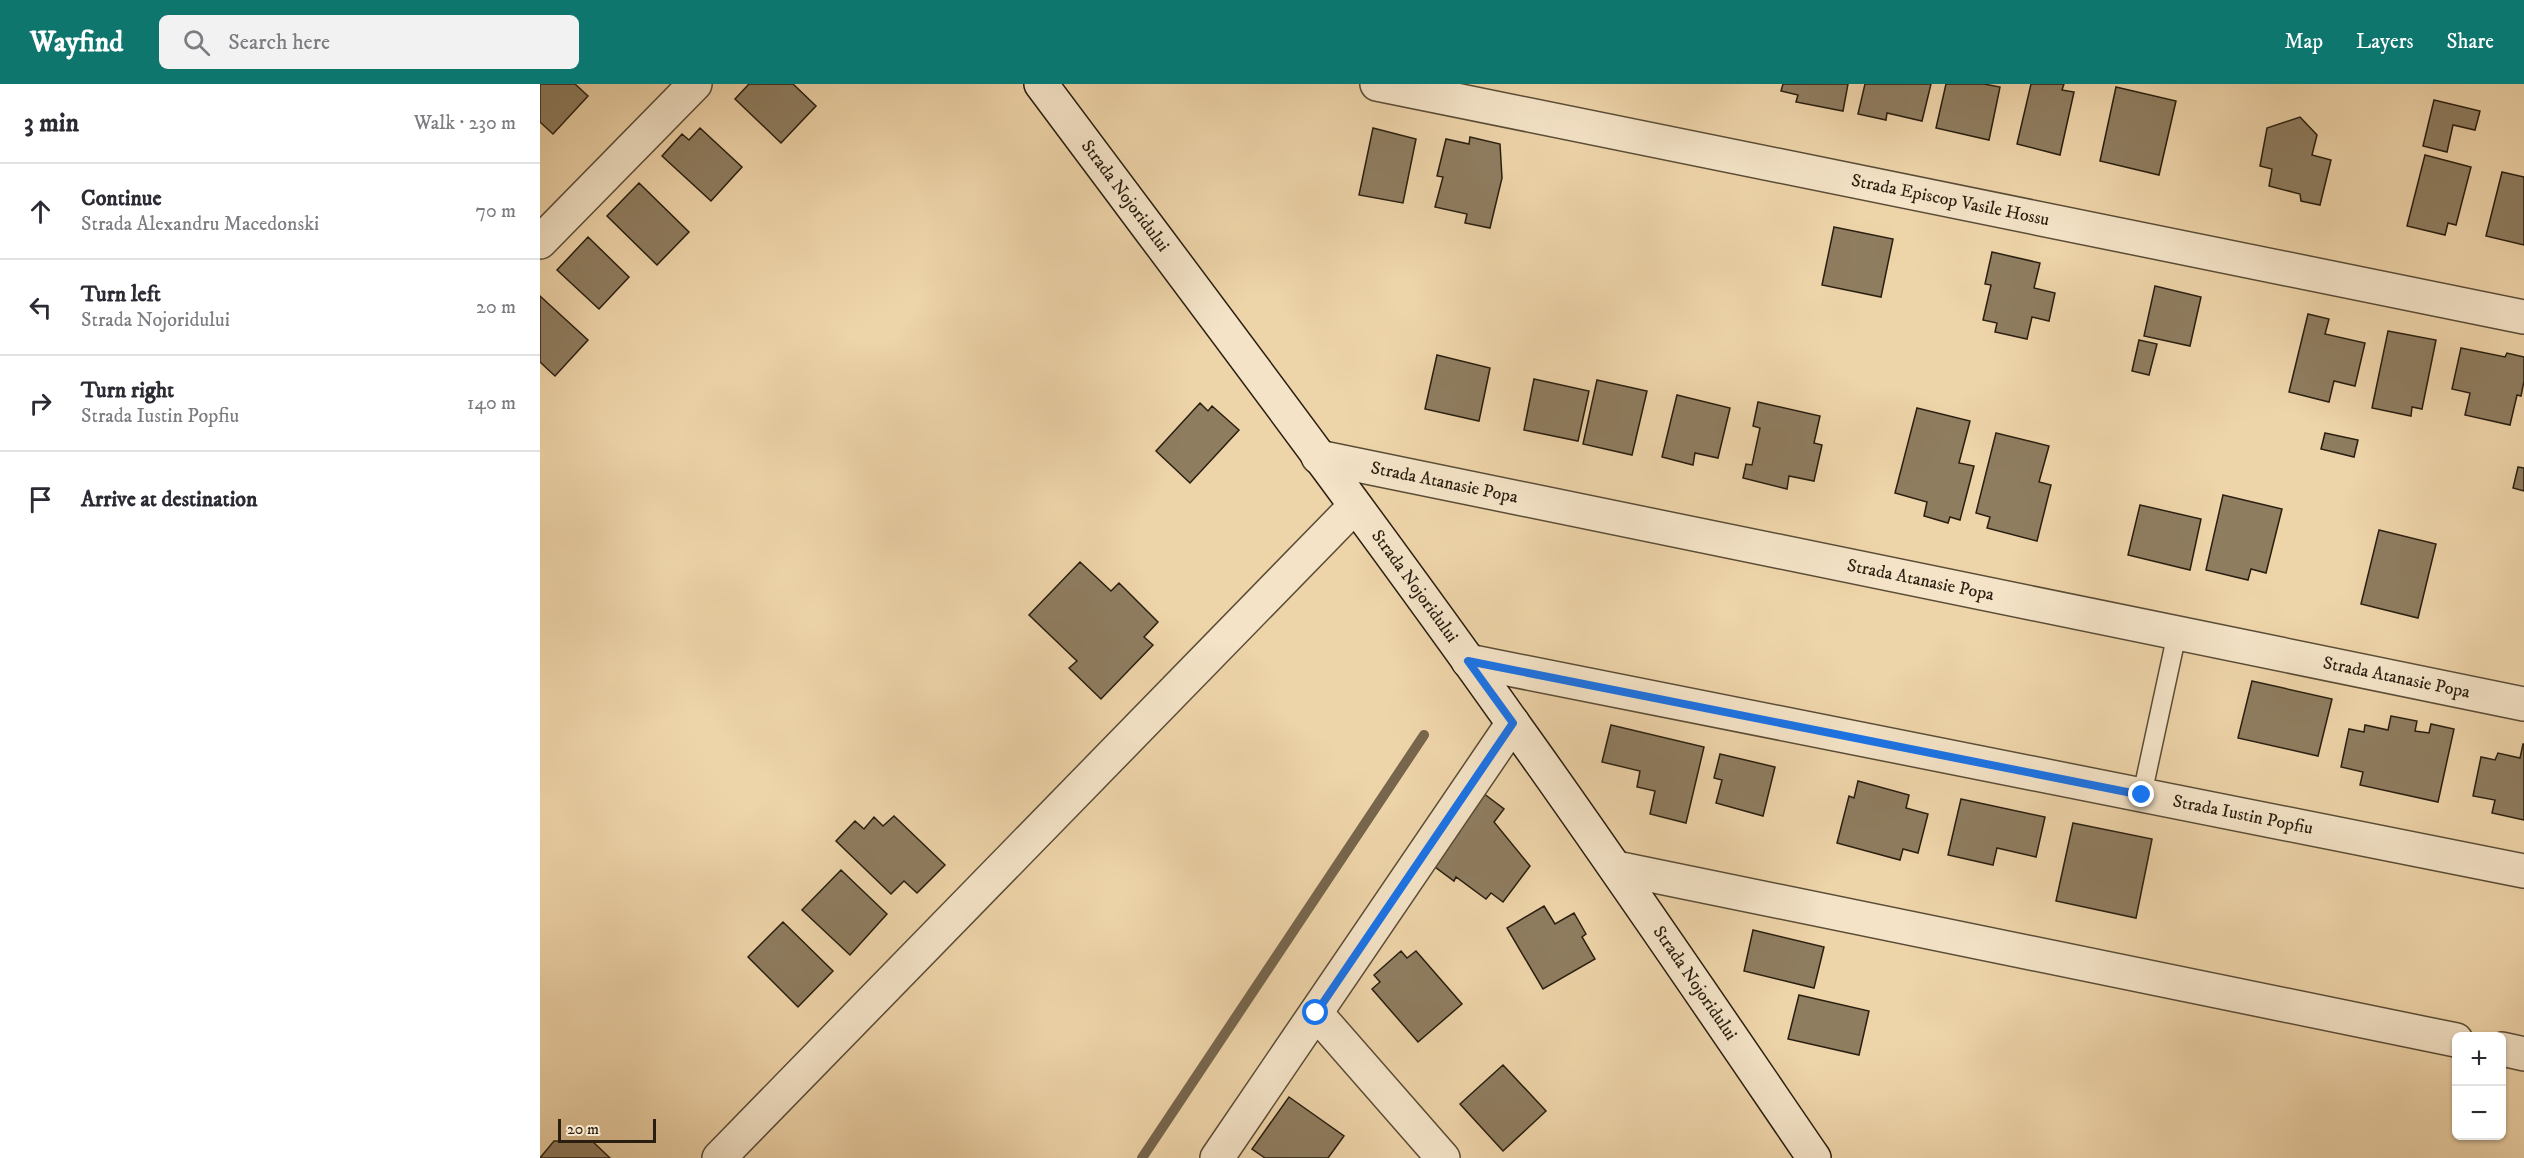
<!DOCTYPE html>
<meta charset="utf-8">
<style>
body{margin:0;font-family:"IM FELL DW Pica",serif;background:#f2f2f3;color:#2b2b33}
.controls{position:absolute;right:18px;bottom:18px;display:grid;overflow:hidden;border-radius:9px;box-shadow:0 2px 4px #0004}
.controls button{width:54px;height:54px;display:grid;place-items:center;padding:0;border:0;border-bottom:2px solid #e1e1e2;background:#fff;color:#2b2b33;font:30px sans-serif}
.scale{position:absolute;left:18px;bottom:15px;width:98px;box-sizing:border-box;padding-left:6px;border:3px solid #291e10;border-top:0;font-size:16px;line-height:21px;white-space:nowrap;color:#291e10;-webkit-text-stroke:4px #f4e3c7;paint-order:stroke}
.stop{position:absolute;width:18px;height:18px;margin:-14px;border:4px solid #1a73e8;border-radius:50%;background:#fff}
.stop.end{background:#1a73e8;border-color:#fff;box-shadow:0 2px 6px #0008}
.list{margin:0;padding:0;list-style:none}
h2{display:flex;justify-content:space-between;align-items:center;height:78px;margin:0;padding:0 24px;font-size:26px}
h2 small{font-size:20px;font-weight:400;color:#7c7c81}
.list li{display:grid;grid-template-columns:39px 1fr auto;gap:18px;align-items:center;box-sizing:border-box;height:96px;padding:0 24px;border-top:2px solid #e1e1e2}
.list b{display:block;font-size:22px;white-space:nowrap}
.list p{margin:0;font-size:20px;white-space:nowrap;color:#7c7c81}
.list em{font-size:20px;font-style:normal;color:#7c7c81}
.icon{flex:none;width:33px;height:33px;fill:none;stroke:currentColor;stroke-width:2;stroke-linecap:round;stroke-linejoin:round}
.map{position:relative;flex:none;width:1984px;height:1074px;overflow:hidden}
header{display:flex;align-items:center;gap:36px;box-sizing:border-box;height:84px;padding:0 30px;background:#0f766e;color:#fff}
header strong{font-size:28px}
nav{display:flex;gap:33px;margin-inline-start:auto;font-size:21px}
.search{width:420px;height:54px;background:#f2f2f3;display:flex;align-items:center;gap:15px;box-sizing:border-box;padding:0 21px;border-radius:9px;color:#7c7c81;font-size:22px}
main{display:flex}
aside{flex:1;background:#fff}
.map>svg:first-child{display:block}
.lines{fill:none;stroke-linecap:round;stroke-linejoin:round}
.stream{stroke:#77664d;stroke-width:10}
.building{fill:#8f7d60;stroke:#291e10;stroke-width:1.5}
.service-casing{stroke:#5a4c36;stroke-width:21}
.minor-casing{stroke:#5a4c36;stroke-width:36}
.secondary-casing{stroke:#291e10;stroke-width:36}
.service{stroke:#f4e3c7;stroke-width:18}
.minor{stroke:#f4e3c7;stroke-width:33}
.secondary{stroke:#f4e3c7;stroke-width:33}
.route{stroke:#1a73e8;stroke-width:8}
.labels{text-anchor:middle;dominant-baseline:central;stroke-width:4.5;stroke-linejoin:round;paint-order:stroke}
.street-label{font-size:18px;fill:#291e10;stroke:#f4e3c7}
</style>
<header>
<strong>Wayfind</strong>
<div class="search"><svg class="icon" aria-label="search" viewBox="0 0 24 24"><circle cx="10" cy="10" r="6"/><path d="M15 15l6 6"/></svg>Search here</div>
<nav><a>Map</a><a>Layers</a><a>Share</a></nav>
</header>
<main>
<aside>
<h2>3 min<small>Walk · 230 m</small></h2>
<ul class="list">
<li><svg class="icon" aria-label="ahead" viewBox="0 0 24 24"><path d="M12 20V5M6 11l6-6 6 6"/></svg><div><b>Continue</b><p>Strada Alexandru Macedonski</p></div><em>70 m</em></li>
<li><svg class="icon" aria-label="left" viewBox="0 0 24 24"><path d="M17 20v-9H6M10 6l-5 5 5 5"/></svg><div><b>Turn left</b><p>Strada Nojoridului</p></div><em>20 m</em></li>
<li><svg class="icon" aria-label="right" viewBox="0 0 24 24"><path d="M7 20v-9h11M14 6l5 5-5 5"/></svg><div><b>Turn right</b><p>Strada Iustin Popfiu</p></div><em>140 m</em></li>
<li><svg class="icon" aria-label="arrive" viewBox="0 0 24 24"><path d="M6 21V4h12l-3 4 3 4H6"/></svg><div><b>Arrive at destination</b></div></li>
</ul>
</aside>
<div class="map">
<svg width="1984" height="1074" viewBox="0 0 1984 1074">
<rect width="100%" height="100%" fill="#eed4a9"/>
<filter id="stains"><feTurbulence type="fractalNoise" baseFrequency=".00333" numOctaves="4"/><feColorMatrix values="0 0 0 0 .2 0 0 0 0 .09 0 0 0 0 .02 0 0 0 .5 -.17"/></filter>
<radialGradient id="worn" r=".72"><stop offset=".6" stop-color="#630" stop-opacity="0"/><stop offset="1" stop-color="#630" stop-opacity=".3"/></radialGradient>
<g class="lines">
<!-- stream -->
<path class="stream" d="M 602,1074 L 884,651"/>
</g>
<!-- building -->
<path class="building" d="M 0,0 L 35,0 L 48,12 L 13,50 L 0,38 Z
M 209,0 L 253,0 L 276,22 L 241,59 L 195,15 Z
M 1243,0 L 1308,0 L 1303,27 L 1256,18 L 1258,11 L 1241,7 Z
M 1325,0 L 1391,0 L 1382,37 L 1347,29 L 1346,36 L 1318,30 Z
M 1406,0 L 1444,0 L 1460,3 L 1449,56 L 1396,44 Z
M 1491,0 L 1524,0 L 1522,6 L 1534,8 L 1520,71 L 1477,60 Z
M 1576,3 L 1636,17 L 1619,91 L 1560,77 Z
M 1894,16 L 1940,27 L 1935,46 L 1913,41 L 1907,68 L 1883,62 Z
M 1760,33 L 1777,51 L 1772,71 L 1791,76 L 1780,121 L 1761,117 L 1760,110 L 1729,102 L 1732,85 L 1720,82 L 1727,44 Z
M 160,44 L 202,83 L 171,117 L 122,72 L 142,50 L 149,56 Z
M 833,44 L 876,55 L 863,119 L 819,111 Z
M 930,53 L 960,60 L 962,94 L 950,144 L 925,139 L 927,130 L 895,123 L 903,93 L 897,92 L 906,55 L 929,60 Z
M 1885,71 L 1931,83 L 1916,141 L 1908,139 L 1905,151 L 1867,142 Z
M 1962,88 L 1984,93 L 1984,161 L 1946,152 Z
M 99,99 L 149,148 L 117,181 L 67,132 Z
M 1294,143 L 1353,155 L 1341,213 L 1282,201 Z
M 48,153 L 89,193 L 59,225 L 17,186 Z
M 1452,168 L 1500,179 L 1494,204 L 1515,209 L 1509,237 L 1492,233 L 1487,255 L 1455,248 L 1457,239 L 1443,236 L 1451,201 L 1445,200 Z
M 1615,202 L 1661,213 L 1650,262 L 1604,252 Z
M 0,212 L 48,256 L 15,292 L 0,278 Z
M 1768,230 L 1789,235 L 1785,250 L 1825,259 L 1815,302 L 1794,297 L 1789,318 L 1749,308 Z
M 1848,247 L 1896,256 L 1882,325 L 1872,323 L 1871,332 L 1832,324 Z
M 1599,256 L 1617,260 L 1609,291 L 1592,287 Z
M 1921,264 L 1965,273 L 1967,269 L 1984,273 L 1984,297 L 1981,312 L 1977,311 L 1970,341 L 1925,331 L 1930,309 L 1912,305 Z
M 897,271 L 950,284 L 939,337 L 885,325 Z
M 994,295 L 1049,307 L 1038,357 L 984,346 Z
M 1057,296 L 1107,307 L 1092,371 L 1043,360 Z
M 1137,311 L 1190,324 L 1178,374 L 1155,369 L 1153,381 L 1122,373 Z
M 1218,318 L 1280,332 L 1274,359 L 1282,361 L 1274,397 L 1249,392 L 1247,405 L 1203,394 L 1206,380 L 1212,381 L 1220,344 L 1213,342 Z
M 660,319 L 668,327 L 672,322 L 699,346 L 650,399 L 616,367 Z
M 1377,324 L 1430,337 L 1419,379 L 1434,382 L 1420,436 L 1410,433 L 1408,439 L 1384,432 L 1387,418 L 1355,409 Z
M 1456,349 L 1509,362 L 1499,398 L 1511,401 L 1497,457 L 1447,444 L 1450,433 L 1436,429 Z
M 1785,349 L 1818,356 L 1814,373 L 1781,365 Z
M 1978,383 L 1984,384 L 1984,407 L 1973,404 Z
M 1683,411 L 1742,425 L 1726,489 L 1711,485 L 1708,496 L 1666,486 Z
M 1600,421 L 1661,435 L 1650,486 L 1588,471 Z
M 1839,446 L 1896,460 L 1878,534 L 1821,520 Z
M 540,478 L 571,507 L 579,499 L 618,538 L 604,553 L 613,561 L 561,615 L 529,584 L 537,577 L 489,531 Z
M 1712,597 L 1792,615 L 1778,672 L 1698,654 Z
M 1851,632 L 1877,637 L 1875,647 L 1889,649 L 1891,640 L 1914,645 L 1898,718 L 1820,701 L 1823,688 L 1801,683 L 1809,645 L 1824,648 L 1825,641 L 1848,646 Z
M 1071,641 L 1164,663 L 1146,739 L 1110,730 L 1115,707 L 1097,703 L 1100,687 L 1062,678 Z
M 1983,660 L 1984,660 L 1984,736 L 1952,729 L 1955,716 L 1933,712 L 1941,673 L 1955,676 L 1958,669 L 1980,674 Z
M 1180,670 L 1235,683 L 1223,732 L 1176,719 L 1182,696 L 1174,694 Z
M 1318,697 L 1369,711 L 1366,724 L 1388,730 L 1378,769 L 1363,765 L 1360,776 L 1297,759 L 1309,712 L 1314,714 Z
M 943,709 L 964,725 L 954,738 L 990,782 L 963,818 L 951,809 L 946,815 L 916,793 L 914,797 L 891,780 Z
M 1421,715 L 1505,733 L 1496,773 L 1457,764 L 1453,781 L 1408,771 Z
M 354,732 L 405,781 L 377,809 L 364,797 L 351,810 L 296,757 L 315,737 L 324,745 L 334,733 L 343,742 Z
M 1533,739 L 1612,755 L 1596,834 L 1516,817 Z
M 301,786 L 347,830 L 310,871 L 262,826 Z
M 1004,822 L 1015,840 L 1034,829 L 1046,850 L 1042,853 L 1055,875 L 1003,905 L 967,844 Z
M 243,838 L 293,887 L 258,923 L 208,873 Z
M 1213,846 L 1284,863 L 1274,904 L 1204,887 Z
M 861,867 L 867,874 L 876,867 L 922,920 L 878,958 L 832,905 L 840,898 L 834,891 Z
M 1259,911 L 1329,927 L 1319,971 L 1248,955 Z
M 963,981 L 1006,1027 L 963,1067 L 920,1020 Z
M 749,1013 L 804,1052 L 788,1074 L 725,1074 L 712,1065 Z
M 14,1057 L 52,1057 L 70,1074 L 0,1074 Z"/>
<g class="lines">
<!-- service casing -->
<g class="service-casing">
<path id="service" d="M 1602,711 L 1637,549"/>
</g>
<!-- minor casing -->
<g class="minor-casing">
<g id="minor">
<path id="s1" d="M 837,0 L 1984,233"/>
<path d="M 0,158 L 155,0"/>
<path id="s2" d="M 778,373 L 1984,620"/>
<path id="s3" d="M 928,577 L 1984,787"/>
<path d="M 1076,784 L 1916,956"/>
<path d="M 776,929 L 903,1074"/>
<path d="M 1962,965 L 1984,970"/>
<path d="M 179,1074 L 815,422"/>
<path d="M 677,1074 L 973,639"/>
</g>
</g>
<!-- secondary casing -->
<g class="secondary-casing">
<g id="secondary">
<path id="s4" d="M 501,0 C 660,213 821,425 975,642 C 1077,784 1175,929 1274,1074"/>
</g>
</g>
<!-- service -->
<use href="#service" class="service"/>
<!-- minor -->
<use href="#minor" class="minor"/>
<!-- secondary -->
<use href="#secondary" class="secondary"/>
</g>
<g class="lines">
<!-- route -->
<path class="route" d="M 776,929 L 973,639 L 928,577 L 1602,711"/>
</g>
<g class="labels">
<!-- street labels -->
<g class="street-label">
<text stroke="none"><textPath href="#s4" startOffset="140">Strada Nojoridului</textPath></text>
<text stroke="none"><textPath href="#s1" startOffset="585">Strada Episcop Vasile Hossu</textPath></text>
<text stroke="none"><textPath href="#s2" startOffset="129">Strada Atanasie Popa</textPath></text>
<text stroke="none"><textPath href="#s2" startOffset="615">Strada Atanasie Popa</textPath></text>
<text stroke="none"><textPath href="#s4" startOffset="626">Strada Nojoridului</textPath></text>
<text stroke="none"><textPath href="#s2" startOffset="1101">Strada Atanasie Popa</textPath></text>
<text stroke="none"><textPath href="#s3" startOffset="790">Strada Iustin Popfiu</textPath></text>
<text stroke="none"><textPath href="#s4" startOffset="1112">Strada Nojoridului</textPath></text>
</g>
</g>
<rect width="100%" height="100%" filter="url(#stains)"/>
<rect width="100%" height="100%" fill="url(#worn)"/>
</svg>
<div class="controls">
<button>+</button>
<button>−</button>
</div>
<div class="scale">20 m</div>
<div class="stop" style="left:776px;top:929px"></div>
<div class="stop end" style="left:1602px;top:711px"></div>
</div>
</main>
